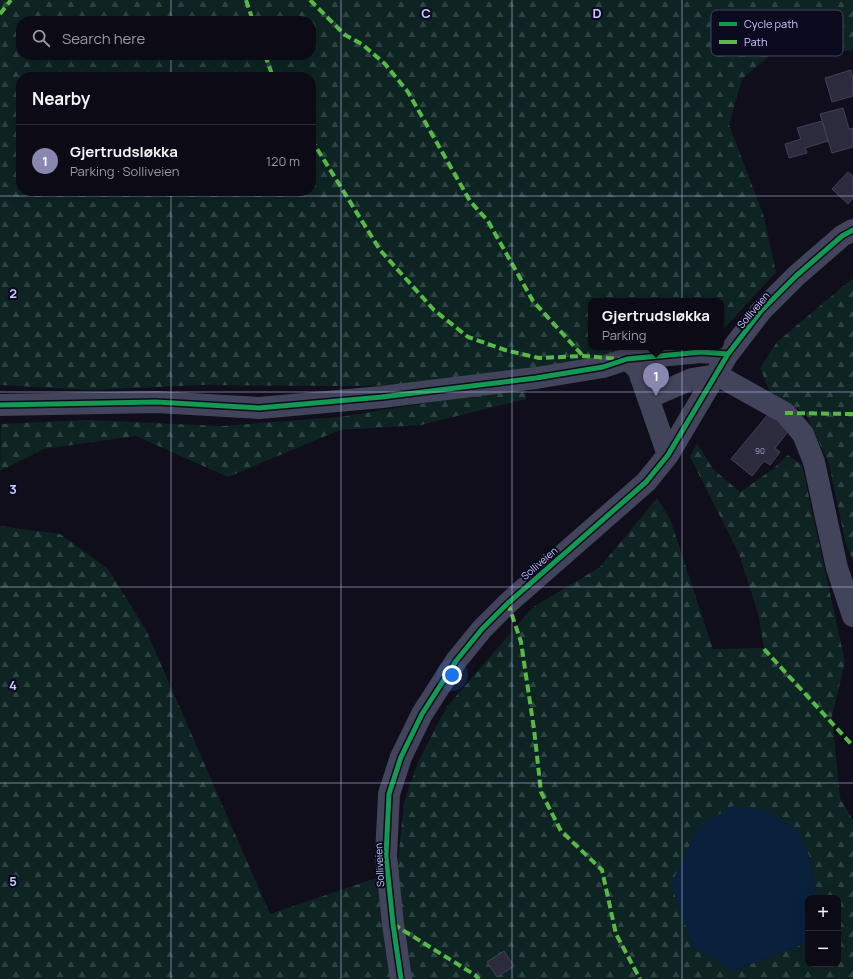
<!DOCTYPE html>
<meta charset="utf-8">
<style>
body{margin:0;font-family:Manrope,sans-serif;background:#1a1822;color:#f1f3f6}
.controls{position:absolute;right:12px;bottom:12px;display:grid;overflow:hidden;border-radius:8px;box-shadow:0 4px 16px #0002}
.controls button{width:36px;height:36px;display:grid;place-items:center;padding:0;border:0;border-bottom:1px solid #2c2b34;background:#0c0a14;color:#f1f3f6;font:20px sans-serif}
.you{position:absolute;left:452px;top:675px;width:14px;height:14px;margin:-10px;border:3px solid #fff;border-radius:50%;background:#1a73e8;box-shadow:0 0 0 6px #1a73e833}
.badge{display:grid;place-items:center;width:26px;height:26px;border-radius:50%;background:#8887af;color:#fff;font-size:13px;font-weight:700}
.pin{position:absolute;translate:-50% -33px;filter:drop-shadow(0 1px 2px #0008)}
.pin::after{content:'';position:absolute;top:21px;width:14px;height:12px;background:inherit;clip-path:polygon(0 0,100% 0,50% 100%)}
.popup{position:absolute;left:588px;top:298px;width:136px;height:52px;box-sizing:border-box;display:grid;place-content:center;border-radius:8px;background:#0c0a14;filter:drop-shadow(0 1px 3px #0005);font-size:13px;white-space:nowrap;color:#9a9aa0}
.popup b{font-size:15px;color:#f1f3f6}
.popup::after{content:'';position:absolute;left:50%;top:100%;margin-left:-8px;border:8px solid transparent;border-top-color:#0c0a14}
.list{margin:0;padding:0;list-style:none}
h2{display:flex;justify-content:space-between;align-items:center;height:52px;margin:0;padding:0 16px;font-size:17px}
h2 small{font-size:13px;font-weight:400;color:#9a9aa0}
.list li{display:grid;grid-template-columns:26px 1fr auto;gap:12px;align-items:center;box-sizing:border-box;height:72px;padding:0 16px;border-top:1px solid #2c2b34}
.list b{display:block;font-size:15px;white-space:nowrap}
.list p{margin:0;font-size:13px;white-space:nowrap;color:#9a9aa0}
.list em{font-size:13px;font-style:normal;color:#9a9aa0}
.icon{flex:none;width:22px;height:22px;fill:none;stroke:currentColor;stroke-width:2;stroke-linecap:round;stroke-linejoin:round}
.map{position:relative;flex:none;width:853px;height:979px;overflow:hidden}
.search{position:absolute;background:#0c0a14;box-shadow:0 4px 16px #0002;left:16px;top:16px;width:300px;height:44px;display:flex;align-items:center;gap:10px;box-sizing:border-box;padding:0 14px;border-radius:16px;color:#9a9aa0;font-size:15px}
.panel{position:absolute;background:#0c0a14;box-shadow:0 4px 16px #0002;left:16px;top:72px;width:300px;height:124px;border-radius:16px}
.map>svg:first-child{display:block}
.forest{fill:url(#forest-firs);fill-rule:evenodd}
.water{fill:#09213d}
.building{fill:#2c2b3d;stroke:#424059}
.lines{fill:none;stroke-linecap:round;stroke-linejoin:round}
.minor{stroke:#42445b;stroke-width:22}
.quiet{stroke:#58b947;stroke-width:4;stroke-dasharray:8 4;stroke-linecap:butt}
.cycleway-casing{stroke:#0c0a1e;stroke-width:8}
.cycleway{stroke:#139951;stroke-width:5}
.grid{fill:none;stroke:#c8c8ff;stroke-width:1;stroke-opacity:0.55}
.labels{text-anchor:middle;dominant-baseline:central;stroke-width:4;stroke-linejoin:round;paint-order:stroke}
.number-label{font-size:8px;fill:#a1a1ce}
.street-label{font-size:10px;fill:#c8c8ff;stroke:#0c0a1e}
.key{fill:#0c0a1e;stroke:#444362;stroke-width:1}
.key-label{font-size:11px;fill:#c8c8ff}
.grid-label{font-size:13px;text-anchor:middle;font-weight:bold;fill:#c8c8ff;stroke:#0c0a1e;stroke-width:4;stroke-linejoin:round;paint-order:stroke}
</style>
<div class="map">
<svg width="853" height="979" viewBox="0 0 853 979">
<defs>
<pattern id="forest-firs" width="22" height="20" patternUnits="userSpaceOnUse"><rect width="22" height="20" fill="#0d2423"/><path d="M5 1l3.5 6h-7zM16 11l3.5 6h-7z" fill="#2f4244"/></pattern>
</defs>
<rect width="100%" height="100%" fill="#100e1a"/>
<!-- forest -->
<path class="forest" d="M 0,0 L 853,0 L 853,50 L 850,51 L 775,51 L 742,79 L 729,125 L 763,214 L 776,272 L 721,332 L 721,301 L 591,301 L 591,347 L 687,347 L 528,384 L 336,386 L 202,385 L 92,390 L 0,385 ZM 21,21 L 311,21 L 311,55 L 21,55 ZM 21,77 L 311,77 L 311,191 L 21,191 Z
M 853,278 L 853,560 L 846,545 L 829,464 L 806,414 L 770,392 L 760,368 L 777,342 Z
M 517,388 L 525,389 L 526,399 L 421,425 L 340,430 L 228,477 L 136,436 L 44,449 L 0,471 L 1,424 L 87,420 L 222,426 L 340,417 Z
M 697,443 L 713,469 L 740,492 L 773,469 L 788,455 L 802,465 L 845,662 L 832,716 L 840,798 L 853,820 L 853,979 L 0,979 L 0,526 L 60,534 L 108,569 L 146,630 L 270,914 L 397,871 L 404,802 L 419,760 L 446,708 L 532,608 L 600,567 L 657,498 L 670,519 L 713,649 L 764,648 L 758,613 L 739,554 L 690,457 ZM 809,855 L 817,898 L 838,898 L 838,964 L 808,964 L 808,942 L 733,971 Z"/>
<!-- water -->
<path class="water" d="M 732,806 L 763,810 L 796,829 L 809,855 L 817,898 L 808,898 L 808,942 L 733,971 L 693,947 L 671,884 L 698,828 Z"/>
<!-- building -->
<path class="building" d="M 851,70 L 853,78 L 853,96 L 832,102 L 825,78 Z
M 843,108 L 849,129 L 853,128 L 853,147 L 832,153 L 820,114 Z
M 822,121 L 828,141 L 805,148 L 807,153 L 789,158 L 785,144 L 801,139 L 797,128 Z
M 848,172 L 853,176 L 853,198 L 848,204 L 832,189 Z
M 770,412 L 790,429 L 775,448 L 780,452 L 770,465 L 764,461 L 752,476 L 731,459 Z
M 504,951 L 514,966 L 497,977 L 487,962 Z"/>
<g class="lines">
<!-- minor -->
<path class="minor" d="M 627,359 L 638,369 L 668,455
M 648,398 L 692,379 L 717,375 L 785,413 L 803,434 L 814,462 L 837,568 L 853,616
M 0,405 L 156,402 L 259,408 L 382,397 L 536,378 L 603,367 L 627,359 L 701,352 L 728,354
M 401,979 L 393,924 L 386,856 L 389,794 L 401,757 L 422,714 L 456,661 L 482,629 L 508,603 L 646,482 L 668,455 L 728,354 L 761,311 L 796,276 L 842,236 L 853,230"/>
<!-- quiet -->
<path class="quiet" d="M 246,0 L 253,21
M 310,0 L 345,35 L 362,44 L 385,64 L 408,92 L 470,201 L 488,221 L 533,301 L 583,356
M 0,14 L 11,0
M 265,55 L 273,77
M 311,139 L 380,250 L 434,310 L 468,337 L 505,350 L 539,358 L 583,356 L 621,359
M 785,413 L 853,414
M 508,603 L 521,642 L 534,729 L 541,792 L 561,831 L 602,870 L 616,934 L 640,979
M 764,649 L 853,746
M 393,924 L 475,975 L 479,979"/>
<!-- cycleway casing -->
<g class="cycleway-casing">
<path id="cycleway" d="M 0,405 L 156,402 L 259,408 L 382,397 L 536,378 L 603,367 L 627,359 L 701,352 L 728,354
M 401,979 L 393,924 L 386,856 L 389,794 L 401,757 L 422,714 L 456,661 L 482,629 L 508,603 L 646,482 L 668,455 L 728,354 L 761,311 L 796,276 L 842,236 L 853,230"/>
</g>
<!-- cycleway -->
<use href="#cycleway" class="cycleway"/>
</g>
<!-- grid -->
<path class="grid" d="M 171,0 L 171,21M 341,0 L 341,979M 512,0 L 512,979M 682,0 L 682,979M 171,55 L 171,77M 171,191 L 171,979M 0,196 L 853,196M 0,392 L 853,392M 0,587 L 853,587M 0,783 L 853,783"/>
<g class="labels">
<!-- number labels -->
<g class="number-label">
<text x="760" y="450">90</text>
</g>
<!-- street labels -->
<g class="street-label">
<text transform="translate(753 310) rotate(-50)">Solliveien</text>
<text transform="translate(539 563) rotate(-41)">Solliveien</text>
<text transform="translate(379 865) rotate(-93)">Solliveien</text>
</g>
</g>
<!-- legend -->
<rect x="711" y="10" width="132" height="46" rx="6" class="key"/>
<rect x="719" y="22" width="18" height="4" fill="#139951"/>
<rect x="719" y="40" width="18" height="4" fill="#58b947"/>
<g class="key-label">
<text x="744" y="28">Cycle path</text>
<text x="744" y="46">Path</text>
</g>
<g class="grid-label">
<text x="426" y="18">C</text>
<text x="597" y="18">D</text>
<text x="13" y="298">2</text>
<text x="13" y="494">3</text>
<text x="13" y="690">4</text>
<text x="13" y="886">5</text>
</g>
</svg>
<div class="controls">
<button>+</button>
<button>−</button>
</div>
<div class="you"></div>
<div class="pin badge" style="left:656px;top:396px">1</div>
<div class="popup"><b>Gjertrudsløkka</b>Parking</div>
<div class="search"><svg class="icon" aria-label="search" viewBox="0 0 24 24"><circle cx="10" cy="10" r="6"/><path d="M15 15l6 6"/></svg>Search here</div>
<section class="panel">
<h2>Nearby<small></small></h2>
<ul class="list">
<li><span class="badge">1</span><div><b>Gjertrudsløkka</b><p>Parking · Solliveien</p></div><em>120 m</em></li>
</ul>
</section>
</div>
